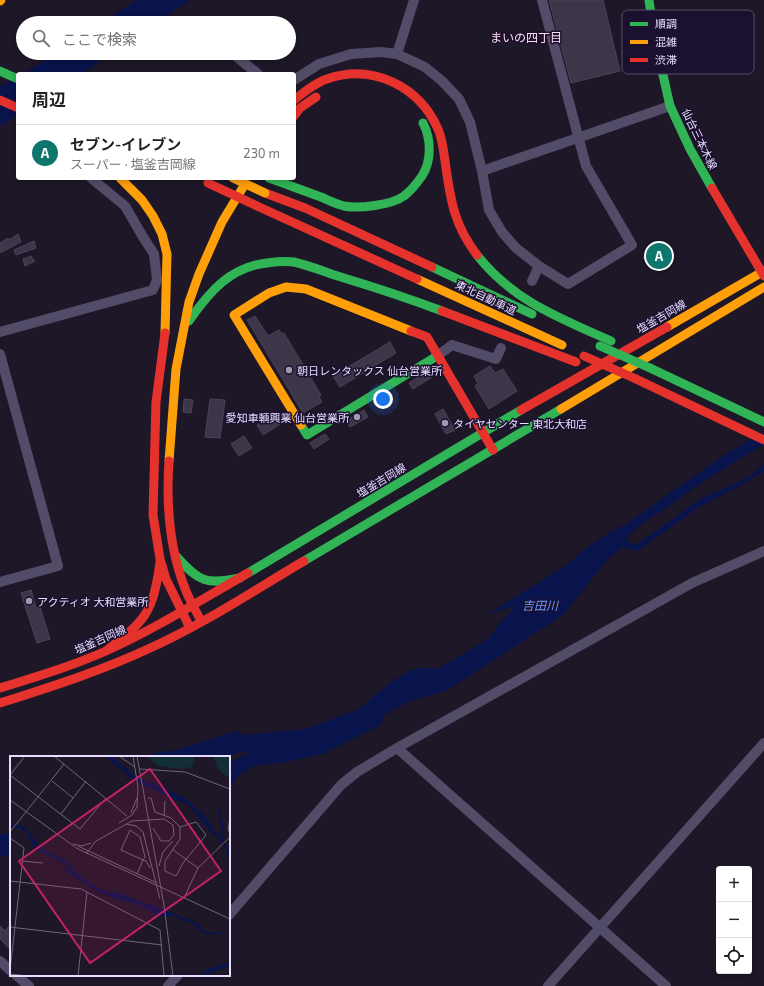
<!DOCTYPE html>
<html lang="ja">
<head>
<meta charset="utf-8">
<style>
	:root { --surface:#fff; --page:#f6f6f6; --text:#202124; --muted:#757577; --line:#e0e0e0; --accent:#0f766e }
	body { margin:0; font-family:"Exo 2","Noto Sans JP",sans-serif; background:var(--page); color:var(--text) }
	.controls { position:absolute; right:12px; bottom:12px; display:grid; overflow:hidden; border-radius:4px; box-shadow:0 2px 6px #0003 }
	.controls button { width:36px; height:36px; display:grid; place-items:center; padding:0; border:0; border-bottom:1px solid var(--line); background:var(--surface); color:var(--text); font:20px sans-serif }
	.you { position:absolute; left:383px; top:399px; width:14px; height:14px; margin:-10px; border:3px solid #fff; border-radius:50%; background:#1a73e8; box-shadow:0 0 0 6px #1a73e833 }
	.badge { display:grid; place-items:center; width:26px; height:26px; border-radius:50%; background:var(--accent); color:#fff; font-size:13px; font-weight:700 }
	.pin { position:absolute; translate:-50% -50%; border:2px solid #fff; box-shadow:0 1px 4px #0006 }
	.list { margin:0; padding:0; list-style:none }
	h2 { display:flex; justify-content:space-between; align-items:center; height:52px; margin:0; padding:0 16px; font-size:17px }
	h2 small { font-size:13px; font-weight:400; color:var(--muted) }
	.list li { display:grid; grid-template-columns:26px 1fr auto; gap:12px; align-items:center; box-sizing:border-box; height:56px; padding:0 16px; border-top:1px solid var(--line) }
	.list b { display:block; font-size:15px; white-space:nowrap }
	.list p { margin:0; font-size:13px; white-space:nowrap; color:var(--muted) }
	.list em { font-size:13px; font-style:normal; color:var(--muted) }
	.icon { flex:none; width:22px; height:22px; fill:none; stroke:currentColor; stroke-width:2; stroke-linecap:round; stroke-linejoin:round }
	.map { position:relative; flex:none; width:764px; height:986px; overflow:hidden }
	.search { position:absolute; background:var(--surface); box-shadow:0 2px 6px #0003; left:16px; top:16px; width:280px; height:44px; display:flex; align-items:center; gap:10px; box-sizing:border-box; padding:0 14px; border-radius:22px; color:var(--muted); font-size:15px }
	.panel { position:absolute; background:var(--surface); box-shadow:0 2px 6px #0003; left:16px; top:72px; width:280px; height:108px; border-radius:4px }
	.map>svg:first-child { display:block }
	.water { fill:#09134c }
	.building { fill:#3d3648; stroke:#4b425a }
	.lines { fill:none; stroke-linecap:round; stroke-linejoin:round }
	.street { stroke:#534c68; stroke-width:10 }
	.fast { stroke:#30b455; stroke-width:9 }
	.slow { stroke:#ff9f0a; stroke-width:9 }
	.jam { stroke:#e5322d; stroke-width:9 }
	.fast-bridge { stroke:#30b455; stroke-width:9 }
	.slow-bridge { stroke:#ff9f0a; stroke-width:9 }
	.jam-bridge { stroke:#e5322d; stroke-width:9 }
	.poi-dot { fill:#a198b3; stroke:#1b102e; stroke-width:1.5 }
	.labels { text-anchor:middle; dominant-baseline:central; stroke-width:3; stroke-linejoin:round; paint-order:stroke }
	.street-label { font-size:11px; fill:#e8ddff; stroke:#1b102e }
	.poi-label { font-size:11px; fill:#e8ddff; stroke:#1b102e; text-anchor:start }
	.neighbourhood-label { font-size:12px; fill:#ffdfed; stroke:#1b102e }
	.water-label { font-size:12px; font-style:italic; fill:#6b9dff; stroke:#1b102e }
	.inset-river { fill:none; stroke:#09134c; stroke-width:2 }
	.inset-road { fill:none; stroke:#6e667d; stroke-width:1 }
	.view { fill:#c42263; fill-opacity:0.15; stroke:#c42263; stroke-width:2 }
	.inset-edge { fill:none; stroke:#e8ddff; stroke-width:2 }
	.key { fill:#1b102e; stroke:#584e6d; stroke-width:1 }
	.key-label { font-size:11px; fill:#e8ddff }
</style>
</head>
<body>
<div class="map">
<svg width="764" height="986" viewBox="0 0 764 986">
	<rect width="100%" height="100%" fill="#1d1727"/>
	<path class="water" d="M 136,0 L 190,0 L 157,23 L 102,23 Z
		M 57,53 L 113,53 L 81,74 L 23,74 Z
		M 18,77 L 18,115 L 0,126 L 0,86 Z
		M 764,432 L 764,445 C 731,463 699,484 669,506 C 654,516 637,526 625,540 L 636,545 L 702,498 L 749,477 L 764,464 L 764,471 L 743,484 L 696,509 L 638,551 L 622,547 L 608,559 L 563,615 L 446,691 L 411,701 L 384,715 L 381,725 L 323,754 L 280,763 L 254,766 L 239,775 L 232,784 L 229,785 L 229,763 L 252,751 L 239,753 L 223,757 L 145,757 L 159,752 L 173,751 L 236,731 L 245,735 L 306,729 L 359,709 L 391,682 L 410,671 L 418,668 L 440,668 L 489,638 L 499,624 L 516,606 L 488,614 L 570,563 C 585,546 606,534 626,524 L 727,453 Z
		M 11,833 L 11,853 L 7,856 L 0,857 L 0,834 Z"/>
	<path class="building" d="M 549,0 L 603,0 L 620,71 L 571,83 Z
		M 18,234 L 21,242 L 0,253 L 0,243 L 8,238 L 9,240 Z
		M 34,241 L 36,248 L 16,255 L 14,250 Z
		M 666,243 L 673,254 L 650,268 L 643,257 Z
		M 31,256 L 35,261 L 25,266 L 23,259 Z
		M 255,316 L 268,336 L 279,330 L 282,334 L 284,333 L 321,395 L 319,397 L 322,402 L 303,413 L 247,320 Z
		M 390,342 L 396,353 L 340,387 L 333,376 Z
		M 490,366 L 495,373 L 503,369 L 517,391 L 489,409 L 475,386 L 478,384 L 474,376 Z
		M 428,371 L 432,377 L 413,389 L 409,383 Z
		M 184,399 L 193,400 L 191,413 L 183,412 Z
		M 210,399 L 225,400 L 220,438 L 205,437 Z
		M 443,409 L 455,430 L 446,434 L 435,414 Z
		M 364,410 L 368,417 L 350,427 L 346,421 Z
		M 275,413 L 282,423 L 263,435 L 257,425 Z
		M 325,434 L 329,439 L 314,449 L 310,443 Z
		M 244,436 L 252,448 L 239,456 L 231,444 Z
		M 31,590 L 36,608 L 40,607 L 50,639 L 37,643 L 21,593 Z
		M 11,924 L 11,950 L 0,939 L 0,926 L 5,931 Z"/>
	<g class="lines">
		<path class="street" d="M 232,53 L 258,74
			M 397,54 L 414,0
			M 294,80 L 319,64 L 351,54 L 381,52 L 397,54 L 425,67 L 442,81 L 459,99 L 470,122 L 482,171 L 489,210 L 502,232 L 516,248 L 539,266 L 568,284 L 632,245 L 586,166 L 542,0
			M 482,171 L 670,106
			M 532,281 L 539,266
			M 0,332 L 153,290 L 157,280 L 154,254 L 143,237 L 125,206 L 91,178
			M 0,354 L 58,566 L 0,582
			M 437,356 L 452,345 L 496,359 L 501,348
			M 397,748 L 666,986
			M 229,915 L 341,785 L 357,772 L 397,748 L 692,583 L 764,551
			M 0,961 L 11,971
			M 16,975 L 29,986
			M 168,986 L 178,975
			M 548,986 L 764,743"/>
		<path class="fast" d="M 649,0 L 654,35 L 670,106 L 690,149 L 712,188
			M 0,71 L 18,79
			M 269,178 C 286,184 304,191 321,197 C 328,200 336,204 344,206 C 358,209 392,205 404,196 C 411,191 417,183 422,176 C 432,161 431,138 423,123
			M 477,255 C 513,301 560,318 611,341
			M 432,267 L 532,314
			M 189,321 C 209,292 230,267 267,263 C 275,262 286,261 294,262 C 311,266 328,273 344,278 C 377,288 410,299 442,311
			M 650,368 L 764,422
			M 301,425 L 307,435 L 437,356
			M 177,557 C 199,582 207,585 240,578
			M 304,561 L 561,409
			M 248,573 L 521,410"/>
		<path class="slow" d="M 0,1 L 1,0
			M 120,178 L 142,200 L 153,216 L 162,234 L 167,254 L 165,333
			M 417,279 L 562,345
			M 667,327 L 764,271
			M 561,409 L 764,287
			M 301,425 L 234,315 L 269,293 L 286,287 L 306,289 L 411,331
			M 169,461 L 176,369 L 189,302 L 199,274 L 222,222 L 245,184"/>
		<path class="jam" d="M 0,100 L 18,108
			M 294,100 C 304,92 315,83 327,79 C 372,63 419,86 438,129 C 443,140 444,155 446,168 C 451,203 455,226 477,255
			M 294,116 L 300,108 L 316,97
			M 712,188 L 764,276
			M 265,193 L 305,208 L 432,267
			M 257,206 L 417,279
			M 442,311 L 576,362
			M 411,331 L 427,337 L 493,450
			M 165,333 L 156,402 L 153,515 L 160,559 L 166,579 L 190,628
			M 636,379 L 764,440
			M 521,410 L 667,327
			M 169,461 C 166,505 169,549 186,591 C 190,601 196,611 201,621
			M 106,651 C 146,620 153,613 160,562
			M 0,688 C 36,677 72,666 106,651 C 155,629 201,600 248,573
			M 0,703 C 50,687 101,671 148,649 C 202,625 253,591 304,561"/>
		<path class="fast-bridge" d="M 600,346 L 650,368"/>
		<path class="slow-bridge" d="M 233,178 L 265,193"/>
		<path class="jam-bridge" d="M 208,183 L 257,206
			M 584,356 L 636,379"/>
	</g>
	<g class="poi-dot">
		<circle cx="289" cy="370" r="4"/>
		<circle cx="357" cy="417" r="4"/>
		<circle cx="445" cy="423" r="4"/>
		<circle cx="29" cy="601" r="4"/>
	</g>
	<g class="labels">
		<g class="street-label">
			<text transform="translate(700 139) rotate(64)">仙台三本木線</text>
			<text transform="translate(486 297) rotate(25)">東北自動車道</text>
			<text transform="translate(661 316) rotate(-30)">塩釜吉岡線</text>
			<text transform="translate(381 480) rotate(-31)">塩釜吉岡線</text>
			<text transform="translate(100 639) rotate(-24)">塩釜吉岡線</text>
		</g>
		<g class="poi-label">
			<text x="297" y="370">朝日レンタックス 仙台営業所</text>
			<text x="349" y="417" text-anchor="end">愛知車輌興業 仙台営業所</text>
			<text x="453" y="423">タイヤセンター 東北大和店</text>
			<text x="37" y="601">アクティオ 大和営業所</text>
		</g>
		<g class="neighbourhood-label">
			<text x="526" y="37">まいの四丁目</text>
		</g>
		<g class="water-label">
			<text x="540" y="605">吉田川</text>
		</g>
	</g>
	<g transform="translate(10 756)">
		<rect width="220" height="220" fill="#1d1727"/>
		<path d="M 135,0 L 185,0 L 182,11 L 171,13 L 148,10 ZM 203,0 L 220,0 L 220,23 L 208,13 Z" fill="#132e37"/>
		<path d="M 95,0 L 102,0 L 123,19 L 175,42 L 196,61 L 206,78 L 203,79 L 180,50 L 124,25 ZM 0,69 L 10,69 L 16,72 L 30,92 L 55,104 L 72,122 L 92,134 L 107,138 L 104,135 L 178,163 L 189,168 L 193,175 L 200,177 L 207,175 L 220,182 L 207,177 L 200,179 L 191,176 L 184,168 L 164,160 L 151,160 L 125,147 L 111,145 L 90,137 L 50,112 L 62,116 L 55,108 L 27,94 L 21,87 L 17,76 L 11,72 L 0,72 ZM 220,206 L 220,210 L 189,220 L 198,213 Z" fill="#09134c"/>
		<path class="inset-river" d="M 208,53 L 213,73 L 211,83M 203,76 L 211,83 L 220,100"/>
		<path class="inset-road" d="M 44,0 L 117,60M 109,0 L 125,11M 127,0 L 154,149 L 163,220M 130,13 L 175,16 L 220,33M 0,19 L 70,73 L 95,43M 0,19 L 15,0M 42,25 L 63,42M 138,42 L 141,42 L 145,56 L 161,62 L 170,71 L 170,83 L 155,105 L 155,115 L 166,120 L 173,107 L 196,79 L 186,66 L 170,71M 0,44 L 68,93 L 220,163M 121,57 L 127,42M 51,58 L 76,25M 154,59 L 155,45M 220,62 L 218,73 L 220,78M 109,67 L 122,59 L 127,51 L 128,31 L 123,0M 116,68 L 126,70 L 133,76 L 150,143M 0,76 L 54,8M 0,82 L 14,92 L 0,214M 63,88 L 72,90 L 81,87M 68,90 L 147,127M 162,93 L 188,112M 76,98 L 86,85 L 122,65 L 154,63 L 163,69 L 164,79 L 159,85 L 151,85 L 143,72M 12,105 L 33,107M 149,110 L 153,96 L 163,85M 127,118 L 133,104 L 135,101 L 130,81 L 120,74 L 111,94 L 133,104 L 136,105 L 140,112M 0,125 L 71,133 L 150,174 L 154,220M 174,142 L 188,112 L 220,81M 0,171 L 152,189M 0,218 L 18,220M 68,220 L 77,136"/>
		<path class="view" d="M 140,13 L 211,115 L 80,207 L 9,105 Z"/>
		<rect width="220" height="220" class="inset-edge"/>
	</g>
	<rect x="622" y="10" width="132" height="64" rx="6" class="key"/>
	<rect x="630" y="22" width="18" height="4" fill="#30b455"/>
	<rect x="630" y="40" width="18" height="4" fill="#ff9f0a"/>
	<rect x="630" y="58" width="18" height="4" fill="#e5322d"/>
	<g class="key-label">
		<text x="655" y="28">順調</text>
		<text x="655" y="46">混雑</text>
		<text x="655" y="64">渋滞</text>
	</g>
</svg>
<div class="controls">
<button>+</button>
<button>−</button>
<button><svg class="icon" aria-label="locate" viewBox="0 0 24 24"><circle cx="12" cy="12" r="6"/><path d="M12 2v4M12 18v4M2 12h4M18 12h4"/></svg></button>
</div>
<div class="you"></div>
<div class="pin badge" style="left:659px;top:256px">A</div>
<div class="search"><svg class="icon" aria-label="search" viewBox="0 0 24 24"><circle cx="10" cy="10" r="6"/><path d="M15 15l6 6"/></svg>ここで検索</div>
<section class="panel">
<h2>周辺<small></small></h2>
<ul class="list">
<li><span class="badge">A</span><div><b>セブン-イレブン</b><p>スーパー · 塩釜吉岡線</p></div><em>230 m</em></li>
</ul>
</section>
</div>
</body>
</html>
